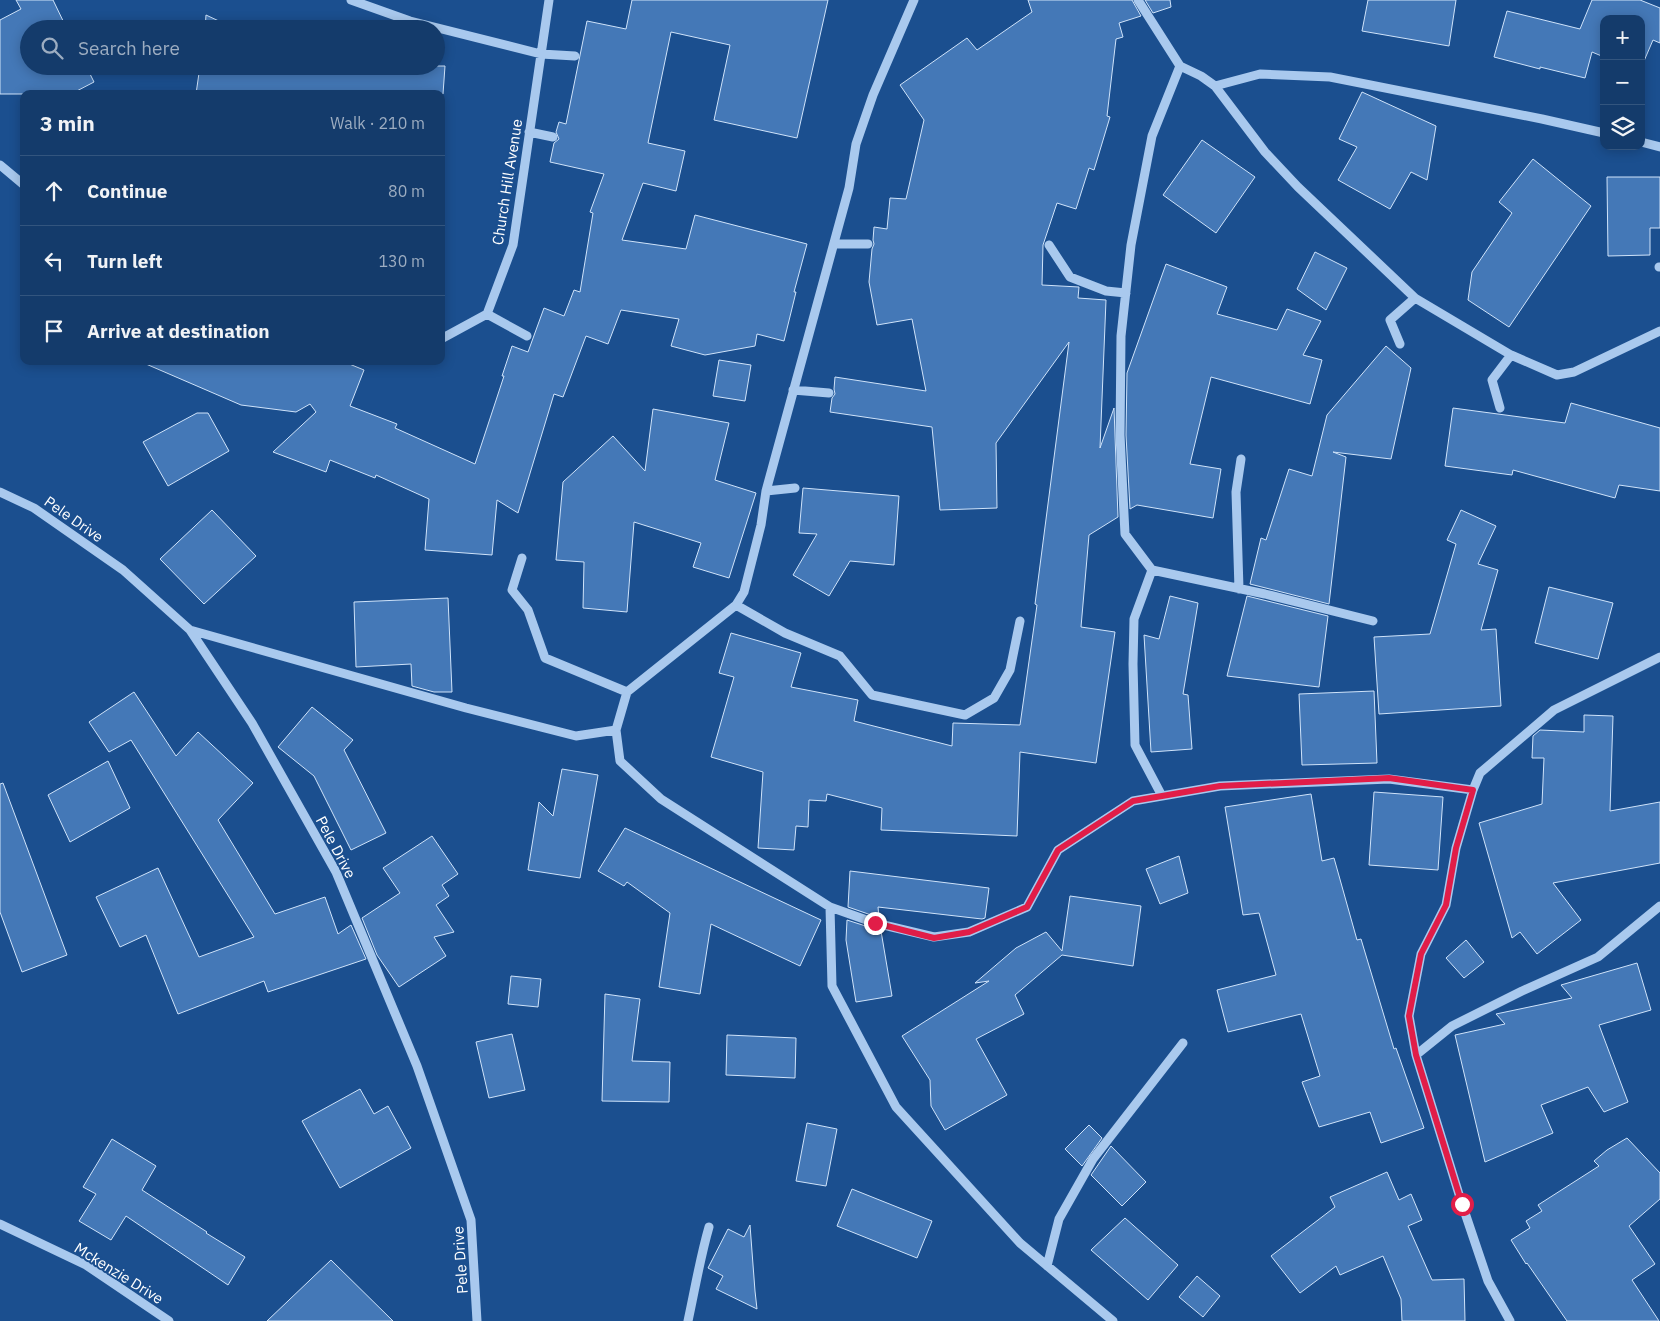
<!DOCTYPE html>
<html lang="en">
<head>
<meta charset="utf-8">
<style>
	:root { --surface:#143b6b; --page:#214673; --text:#f1f3f6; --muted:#9dadc1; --line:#33557e }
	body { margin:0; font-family:"IBM Plex Sans",sans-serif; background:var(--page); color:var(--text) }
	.controls { position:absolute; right:15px; top:15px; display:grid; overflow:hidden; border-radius:10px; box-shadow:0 2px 12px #0003 }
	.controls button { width:45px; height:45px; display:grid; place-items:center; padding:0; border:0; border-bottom:1px solid var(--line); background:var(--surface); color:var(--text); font:25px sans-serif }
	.stop { position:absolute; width:15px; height:15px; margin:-11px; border:4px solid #e11d48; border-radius:50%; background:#fff }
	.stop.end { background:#e11d48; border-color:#fff; box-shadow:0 1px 5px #0008 }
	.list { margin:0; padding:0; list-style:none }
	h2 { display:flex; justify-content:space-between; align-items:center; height:65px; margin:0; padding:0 20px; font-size:21px }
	h2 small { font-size:16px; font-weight:400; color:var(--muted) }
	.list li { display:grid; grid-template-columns:32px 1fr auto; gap:15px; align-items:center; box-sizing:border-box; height:70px; padding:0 20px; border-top:1px solid var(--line) }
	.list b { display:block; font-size:19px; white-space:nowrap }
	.list em { font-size:16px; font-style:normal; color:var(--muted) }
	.icon { flex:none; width:28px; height:28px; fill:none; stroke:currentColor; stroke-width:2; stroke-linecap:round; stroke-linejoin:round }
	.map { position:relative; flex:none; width:1660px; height:1321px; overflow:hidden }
	.search { position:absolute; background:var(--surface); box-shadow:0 2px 12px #0003; left:20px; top:20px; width:425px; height:55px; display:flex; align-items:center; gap:12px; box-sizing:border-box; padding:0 18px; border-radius:28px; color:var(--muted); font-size:19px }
	.panel { position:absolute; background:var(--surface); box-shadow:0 2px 12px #0003; left:20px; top:90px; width:425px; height:275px; border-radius:10px }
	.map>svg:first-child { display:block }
	.building { fill:#4478b7; stroke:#cfe3fa }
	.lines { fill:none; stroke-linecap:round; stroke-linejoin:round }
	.minor { stroke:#a9c9ee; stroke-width:9 }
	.route { stroke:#e11d48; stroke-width:6 }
	.labels { text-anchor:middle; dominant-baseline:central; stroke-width:4; stroke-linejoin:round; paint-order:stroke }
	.street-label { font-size:15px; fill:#fff; stroke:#1b4f8f }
</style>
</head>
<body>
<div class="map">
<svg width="1660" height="1321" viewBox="0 0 1660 1321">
	<rect width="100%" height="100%" fill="#1b4f8f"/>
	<path class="building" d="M 16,0 L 53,0 L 67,29 L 29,29 L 29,66 L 86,66 L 94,82 L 71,94 L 0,94 L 0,20 L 21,9 Z
		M 632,0 L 828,0 L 797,138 L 714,120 L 730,45 L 671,32 L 648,143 L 685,151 L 676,191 L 643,183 L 622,240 L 686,249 L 695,215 L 807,244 L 794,292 L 796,292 L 784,341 L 757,334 L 755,346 L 705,355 L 671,346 L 679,319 L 621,310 L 608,344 L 586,336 L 563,397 L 554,394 L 518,513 L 497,500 L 492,555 L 425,550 L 429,499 L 376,475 L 375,478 L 330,460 L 326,472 L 273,452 L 316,412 L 310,404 L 296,412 L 241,405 L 139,361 L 342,361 L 364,370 L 350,406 L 397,424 L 395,428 L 475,464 L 504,376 L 502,376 L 512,346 L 528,352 L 544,308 L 564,316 L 574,290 L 580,292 L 593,213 L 590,212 L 604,174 L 550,162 L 554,143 L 559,139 L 556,132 L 559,122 L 566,124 L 587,21 L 626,29 Z
		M 1028,0 L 1132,0 L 1141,16 L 1119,23 L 1123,37 L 1116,39 L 1107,116 L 1110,117 L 1094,170 L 1089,168 L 1076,209 L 1057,203 L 1043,245 L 1042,285 L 1079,287 L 1078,298 L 1106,300 L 1100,448 L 1114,408 L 1118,517 L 1089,535 L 1081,627 L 1115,632 L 1096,763 L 1020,752 L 1017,836 L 881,830 L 882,808 L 827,794 L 826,801 L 809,800 L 808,827 L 796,826 L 794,850 L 758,848 L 763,772 L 711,757 L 734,677 L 719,673 L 731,633 L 801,653 L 791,687 L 858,700 L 854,721 L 952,746 L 953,723 L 1020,725 L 1037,605 L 1035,604 L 1069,342 L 996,443 L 997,508 L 940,510 L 932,427 L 830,412 L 832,398 L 835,394 L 834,389 L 835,377 L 926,391 L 912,319 L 877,325 L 869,282 L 872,249 L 874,244 L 873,240 L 874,227 L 887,229 L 890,198 L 906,199 L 924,120 L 900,85 L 967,38 L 977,50 L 1032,12 Z
		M 1145,0 L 1170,0 L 1171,7 L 1153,13 Z
		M 1368,0 L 1456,0 L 1449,46 L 1362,31 Z
		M 1592,0 L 1640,0 L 1660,8 L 1660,43 L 1653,40 L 1641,68 L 1641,19 L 1604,19 L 1604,57 L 1592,52 L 1585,78 L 1540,67 L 1540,69 L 1494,57 L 1507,11 L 1580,29 Z
		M 206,15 L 236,29 L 205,29 Z
		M 200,66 L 445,66 L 443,94 L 196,94 Z
		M 1362,92 L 1436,126 L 1427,180 L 1411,172 L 1390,209 L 1338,180 L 1357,147 L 1339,139 Z
		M 1202,140 L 1255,177 L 1216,233 L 1163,195 Z
		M 1533,159 L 1591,206 L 1509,327 L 1468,300 L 1472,272 L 1512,213 L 1499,202 Z
		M 1607,177 L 1660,177 L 1660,228 L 1650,228 L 1650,255 L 1608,256 Z
		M 1315,252 L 1347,268 L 1326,310 L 1297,289 Z
		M 1166,264 L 1227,287 L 1217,314 L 1277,330 L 1287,309 L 1321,321 L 1303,355 L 1322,360 L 1310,404 L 1211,377 L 1190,464 L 1221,469 L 1213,518 L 1137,505 L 1130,509 L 1126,435 L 1127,373 Z
		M 1386,346 L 1411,368 L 1391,459 L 1333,452 L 1346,457 L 1329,604 L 1250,584 L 1261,538 L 1266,540 L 1289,469 L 1312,476 L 1327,415 Z
		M 719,360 L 751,365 L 745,401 L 713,396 Z
		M 1571,403 L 1660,428 L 1660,491 L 1619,485 L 1615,498 L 1513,470 L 1512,475 L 1445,466 L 1453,408 L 1565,423 Z
		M 653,409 L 729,423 L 715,480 L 756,493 L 729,578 L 693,567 L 701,543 L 634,522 L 627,612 L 583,608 L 584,562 L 556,560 L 563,482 L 613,436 L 645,471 Z
		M 197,413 L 208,413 L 229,451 L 168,486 L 143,442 Z
		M 803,488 L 899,496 L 894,565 L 850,561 L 829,596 L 793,575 L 817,534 L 799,533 Z
		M 212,510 L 256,556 L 204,604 L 160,559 Z
		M 1461,510 L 1496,526 L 1478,564 L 1498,570 L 1481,630 L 1496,629 L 1501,706 L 1379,714 L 1374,637 L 1430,634 L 1456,544 L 1447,540 Z
		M 1549,587 L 1613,603 L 1598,659 L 1535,643 Z
		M 1170,596 L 1198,603 L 1183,694 L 1188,695 L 1192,749 L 1151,752 L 1144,635 L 1159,639 Z
		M 1247,596 L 1328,616 L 1319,687 L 1227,676 Z
		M 448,598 L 452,692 L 434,692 L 412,686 L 411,664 L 356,667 L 354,602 Z
		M 1374,691 L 1377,763 L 1302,765 L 1299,694 Z
		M 134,692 L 176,756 L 198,732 L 253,783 L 218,820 L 275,914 L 325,897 L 338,934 L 351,925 L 366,959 L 268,992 L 264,981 L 178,1014 L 146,935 L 120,947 L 96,897 L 158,868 L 199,957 L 254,937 L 131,740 L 109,752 L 89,722 Z
		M 312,707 L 353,740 L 344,750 L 386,833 L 351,850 L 314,776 L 278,747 Z
		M 1584,715 L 1613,716 L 1610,811 L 1660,802 L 1660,863 L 1553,883 L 1581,920 L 1537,954 L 1520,932 L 1512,938 L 1479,823 L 1542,804 L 1544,758 L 1532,758 L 1533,736 L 1540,730 L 1584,732 Z
		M 108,761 L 130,808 L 70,842 L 48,795 Z
		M 562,769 L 598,775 L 580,878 L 528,870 L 539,802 L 553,816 Z
		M 3,783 L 67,955 L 22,972 L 0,912 L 0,784 Z
		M 1374,792 L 1443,797 L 1438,870 L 1369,865 Z
		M 1311,794 L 1322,861 L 1334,858 L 1357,940 L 1361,939 L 1394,1049 L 1396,1048 L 1424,1128 L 1381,1143 L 1370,1112 L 1319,1127 L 1302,1082 L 1320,1076 L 1301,1014 L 1228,1032 L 1217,990 L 1276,975 L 1259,913 L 1243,915 L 1225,807 Z
		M 625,828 L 821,920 L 800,966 L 711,924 L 700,994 L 659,987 L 670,913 L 627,882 L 624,886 L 598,871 Z
		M 432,836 L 458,874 L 442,885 L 449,896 L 436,905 L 454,932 L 434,937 L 446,956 L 399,987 L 377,955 L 362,918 L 400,893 L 383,868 Z
		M 1179,856 L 1188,893 L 1160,904 L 1146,869 Z
		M 850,871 L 989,888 L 985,918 L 982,919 L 878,907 L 879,918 L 877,917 L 848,907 Z
		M 1070,896 L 1141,906 L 1133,966 L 1062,955 L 1015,995 L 1024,1014 L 976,1039 L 1007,1095 L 945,1130 L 931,1106 L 930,1080 L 902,1036 L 989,981 L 975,983 L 1016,948 L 1046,932 L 1062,951 Z
		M 847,920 L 881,931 L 892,996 L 856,1002 L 846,940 Z
		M 1466,940 L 1484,962 L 1464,978 L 1446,958 Z
		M 1637,963 L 1651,1010 L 1599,1025 L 1628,1102 L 1604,1112 L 1588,1087 L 1541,1105 L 1553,1133 L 1485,1162 L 1455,1035 L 1505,1024 L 1496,1014 L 1572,998 L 1561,985 Z
		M 511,976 L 541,979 L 538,1007 L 508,1004 Z
		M 605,994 L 640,999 L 632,1061 L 670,1062 L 669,1102 L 602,1101 Z
		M 512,1034 L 525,1090 L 489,1098 L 476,1042 Z
		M 727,1035 L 796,1038 L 795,1078 L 726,1075 Z
		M 360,1089 L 374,1114 L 388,1106 L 411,1148 L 340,1188 L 302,1121 Z
		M 807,1123 L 837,1129 L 826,1186 L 796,1181 Z
		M 1089,1125 L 1102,1138 L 1082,1166 L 1065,1149 Z
		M 1627,1138 L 1660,1173 L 1660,1199 L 1629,1226 L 1655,1264 L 1632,1280 L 1659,1321 L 1567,1321 L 1527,1263 L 1526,1264 L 1511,1240 L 1530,1228 L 1526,1221 L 1542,1211 L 1538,1205 L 1599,1166 L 1594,1161 L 1607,1150 Z
		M 112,1139 L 156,1166 L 142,1190 L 207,1232 L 206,1233 L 245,1257 L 228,1285 L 126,1216 L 111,1240 L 79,1221 L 96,1194 L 83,1187 Z
		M 1111,1146 L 1146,1182 L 1122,1206 L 1091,1175 Z
		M 1387,1172 L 1399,1200 L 1411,1194 L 1422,1220 L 1408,1226 L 1432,1280 L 1464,1279 L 1465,1321 L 1402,1321 L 1401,1299 L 1383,1256 L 1340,1275 L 1336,1266 L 1300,1293 L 1271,1256 L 1335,1207 L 1330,1197 Z
		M 852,1189 L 932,1221 L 917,1258 L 837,1226 Z
		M 1125,1218 L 1178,1265 L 1148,1300 L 1091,1250 Z
		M 750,1225 L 755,1291 L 757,1309 L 716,1289 L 723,1276 L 708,1268 L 728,1229 L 744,1237 Z
		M 331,1260 L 393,1321 L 267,1321 Z
		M 1197,1276 L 1220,1296 L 1203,1317 L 1179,1297 Z"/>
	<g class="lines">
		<path class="minor" d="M 351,0 L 410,21 L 541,54 L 575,56
			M 914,0 L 873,95 L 856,144 L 849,188 L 766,491 L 761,525 L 744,592 L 736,605 L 627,692 L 616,730 L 620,761 L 661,799 L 830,907 L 875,923 L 934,937 L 969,932 L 1027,907 L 1058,850 L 1133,801 L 1220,786 L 1389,779 L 1473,790
			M 1138,0 L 1180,66 L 1201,76 L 1215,86 L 1265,152 L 1298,187 L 1415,298 L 1511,355 L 1557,375 L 1574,372 L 1660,331
			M 1180,66 L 1152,136 L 1131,245 L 1121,336 L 1120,435 L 1125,534 L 1152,570 L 1265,594 L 1373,621
			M 1215,86 L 1260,74 L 1330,77 L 1542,119 L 1604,133
			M 529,132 L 553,137
			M 1641,142 L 1660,147
			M 0,165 L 24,185
			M 834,244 L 868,244
			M 1049,245 L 1070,277 L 1106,291 L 1126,293
			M 1659,267 L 1660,267
			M 487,314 L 527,336
			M 441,339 L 487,314 L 513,245 L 549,0
			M 1400,344 L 1390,320 L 1415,298
			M 793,390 L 829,393
			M 1500,408 L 1492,380 L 1511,355
			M 766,491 L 795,488
			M 0,492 L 34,508 L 123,570 L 190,630 L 252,723 L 336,872 L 417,1066 L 471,1220 L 477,1321
			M 522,558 L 512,590 L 528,610 L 545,658 L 627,692
			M 1152,570 L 1134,619 L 1133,664 L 1135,745 L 1162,796
			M 1239,589 L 1236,492 L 1241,459
			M 736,605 L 785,633 L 840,656 L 872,695 L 965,715 L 994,698 L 1010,670 L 1020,621
			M 190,630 L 466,708 L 576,736 L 616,730
			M 830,907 L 832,986 L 896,1107 L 1020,1243 L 1113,1321
			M 1416,1055 L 1452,1026 L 1522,991 L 1598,957 L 1660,906
			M 0,1224 L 86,1265 L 169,1321
			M 1047,1266 L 1059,1219 L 1093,1159 L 1183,1043
			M 688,1321 C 695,1289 700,1258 709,1227
			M 1510,1321 L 1488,1281 L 1462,1204 L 1416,1055 L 1409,1016 L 1421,954 L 1446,905 L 1456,848 L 1473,790 L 1480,773 L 1554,710 L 1660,657"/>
	</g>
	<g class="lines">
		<path class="route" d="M 875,923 L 934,938 L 969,932 L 1027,907 L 1058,850 L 1133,801 L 1220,786 L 1389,778 L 1473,790 L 1456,848 L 1446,905 L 1421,954 L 1409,1016 L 1416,1055 L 1462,1204"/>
	</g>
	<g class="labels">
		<g class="street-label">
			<text transform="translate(507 182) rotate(-81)">Church Hill Avenue</text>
			<text transform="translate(74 519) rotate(35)">Pele Drive</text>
			<text transform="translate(336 847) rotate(62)">Pele Drive</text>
			<text transform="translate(460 1260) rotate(-94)">Pele Drive</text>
			<text transform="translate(119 1273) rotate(32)">Mckenzie Drive</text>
		</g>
	</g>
</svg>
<div class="controls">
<button>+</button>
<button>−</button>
<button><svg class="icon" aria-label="layers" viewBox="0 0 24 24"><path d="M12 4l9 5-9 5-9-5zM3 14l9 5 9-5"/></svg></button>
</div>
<div class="stop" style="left:1462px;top:1204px"></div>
<div class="stop end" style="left:875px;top:923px"></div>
<div class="search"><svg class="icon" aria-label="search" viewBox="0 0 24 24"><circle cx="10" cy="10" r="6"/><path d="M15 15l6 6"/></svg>Search here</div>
<section class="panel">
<h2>3 min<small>Walk · 210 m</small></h2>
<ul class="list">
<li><svg class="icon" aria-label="ahead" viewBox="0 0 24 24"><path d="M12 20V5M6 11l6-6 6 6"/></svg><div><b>Continue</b></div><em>80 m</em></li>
<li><svg class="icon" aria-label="left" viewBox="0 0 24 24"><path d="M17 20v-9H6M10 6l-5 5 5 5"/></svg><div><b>Turn left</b></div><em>130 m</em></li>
<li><svg class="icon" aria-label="arrive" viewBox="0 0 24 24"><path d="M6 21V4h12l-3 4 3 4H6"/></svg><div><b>Arrive at destination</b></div></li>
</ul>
</section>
</div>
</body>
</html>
